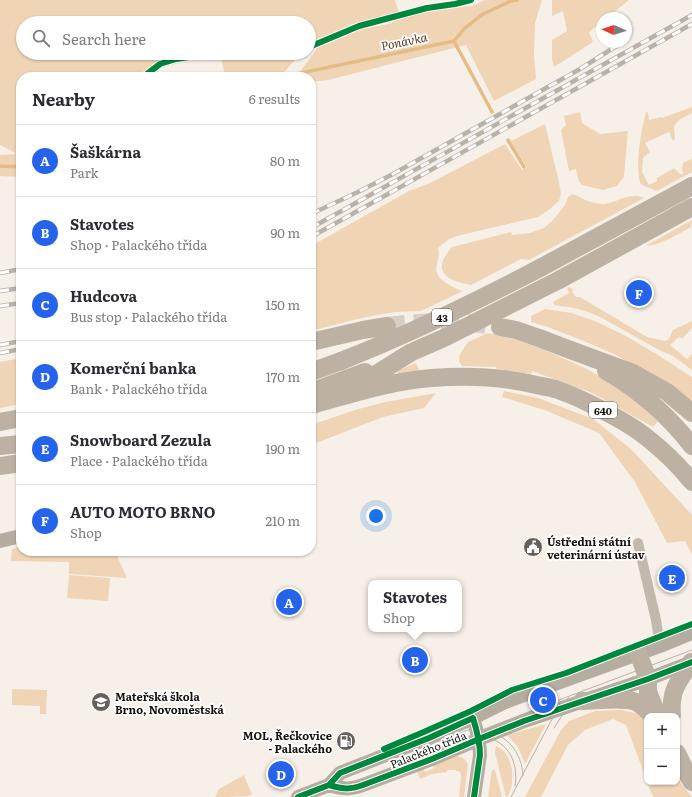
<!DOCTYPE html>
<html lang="en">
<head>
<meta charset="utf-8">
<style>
	:root { --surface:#fff; --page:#f2f2f3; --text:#2b2b33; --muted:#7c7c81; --line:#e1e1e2; --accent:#2563eb }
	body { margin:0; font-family:Literata,serif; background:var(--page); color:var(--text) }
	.controls { position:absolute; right:12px; bottom:12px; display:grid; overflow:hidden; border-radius:8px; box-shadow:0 1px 3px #0004 }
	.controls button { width:36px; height:36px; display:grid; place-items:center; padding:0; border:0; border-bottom:1px solid var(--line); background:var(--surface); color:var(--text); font:20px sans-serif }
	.compass { position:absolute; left:596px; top:12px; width:36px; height:36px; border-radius:50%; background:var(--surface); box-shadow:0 1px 3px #0004; rotate:273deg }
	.you { position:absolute; left:376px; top:516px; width:14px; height:14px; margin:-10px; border:3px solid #fff; border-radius:50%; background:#1a73e8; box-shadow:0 0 0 6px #1a73e833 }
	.badge { display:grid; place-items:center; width:26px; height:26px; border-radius:50%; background:var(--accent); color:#fff; font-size:13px; font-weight:700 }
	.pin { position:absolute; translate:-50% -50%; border:2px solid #fff; box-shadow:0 1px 4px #0006 }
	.popup { position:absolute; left:368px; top:580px; width:94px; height:52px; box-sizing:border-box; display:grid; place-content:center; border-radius:8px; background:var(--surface); filter:drop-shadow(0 1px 3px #0005); font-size:13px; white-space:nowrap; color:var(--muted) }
	.popup b { font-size:15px; color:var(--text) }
	.popup::after { content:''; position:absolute; left:50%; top:100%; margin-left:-8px; border:8px solid transparent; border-top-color:var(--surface) }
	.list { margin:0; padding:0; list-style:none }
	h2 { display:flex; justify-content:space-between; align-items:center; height:52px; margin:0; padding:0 16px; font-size:17px }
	h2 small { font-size:13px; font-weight:400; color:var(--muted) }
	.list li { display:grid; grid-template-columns:26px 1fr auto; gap:12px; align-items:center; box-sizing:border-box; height:72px; padding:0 16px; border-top:1px solid var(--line) }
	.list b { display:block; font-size:15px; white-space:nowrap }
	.list p { margin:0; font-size:13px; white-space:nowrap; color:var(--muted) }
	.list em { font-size:13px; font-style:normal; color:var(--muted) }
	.icon { flex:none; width:22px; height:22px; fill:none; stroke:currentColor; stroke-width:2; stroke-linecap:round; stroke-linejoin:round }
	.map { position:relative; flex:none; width:692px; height:797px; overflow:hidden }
	.search { position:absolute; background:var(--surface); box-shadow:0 1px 3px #0004; left:16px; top:16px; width:300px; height:44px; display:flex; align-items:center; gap:10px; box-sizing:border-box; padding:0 14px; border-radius:22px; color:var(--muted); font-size:15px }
	.panel { position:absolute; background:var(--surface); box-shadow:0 1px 3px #0004; left:16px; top:72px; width:300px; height:484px; border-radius:16px }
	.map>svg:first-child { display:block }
	.green { fill:#efd5b6 }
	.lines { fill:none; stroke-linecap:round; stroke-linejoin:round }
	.stream { stroke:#e6bc86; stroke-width:3.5 }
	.highway-tunnel { stroke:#d5cfc7; stroke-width:18; stroke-dasharray:18 9; stroke-linecap:butt }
	.street { stroke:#c1b8ae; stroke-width:10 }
	.secondary { stroke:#b6ada1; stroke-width:14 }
	.highway { stroke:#bcb1a2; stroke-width:18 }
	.tram { stroke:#b9b2aa; stroke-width:1 }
	.rail-casing { stroke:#b9b2aa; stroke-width:4.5 }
	.rail { stroke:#fff; stroke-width:3; stroke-dasharray:9; stroke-linecap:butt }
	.highway-bridge { stroke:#bcb1a2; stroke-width:18 }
	.cycleway-casing { stroke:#fff; stroke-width:8 }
	.cycleway { stroke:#00873e; stroke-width:6 }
	.labels { text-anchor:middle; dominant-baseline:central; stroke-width:3.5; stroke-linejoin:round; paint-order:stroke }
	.shield { fill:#fff; stroke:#5d5955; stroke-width:1 }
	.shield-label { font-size:10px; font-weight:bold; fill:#17120c }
	.poi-label { font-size:11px; font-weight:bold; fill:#17120c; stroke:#fff; text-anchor:start }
	.street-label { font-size:11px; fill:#17120c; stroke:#fff }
	.water-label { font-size:12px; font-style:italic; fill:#543c1c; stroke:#fff }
</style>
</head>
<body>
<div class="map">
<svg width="692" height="797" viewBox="0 0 692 797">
	<rect width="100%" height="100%" fill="#f7f0e8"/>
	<path class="green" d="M 0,0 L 395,0 L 399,13 L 356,25 L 310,42 L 309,44 L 309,23 L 23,23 L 23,53 L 301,53 L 280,77 L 225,77 L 221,57 L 193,60 L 163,67 L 154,72 L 150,77 L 21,77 L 21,177 L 0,176 L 0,155 L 17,154 L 0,145 Z
		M 485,0 L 542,0 L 535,23 L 534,56 L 536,79 L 494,101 L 466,45 L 328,80 L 311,82 L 311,77 L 296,77 L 314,53 L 318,46 L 359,30 L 388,24 L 414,14 L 436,10 L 472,6 Z
		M 552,0 L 629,0 L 607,18 L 602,18 L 602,22 L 589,32 L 593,42 L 554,67 L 552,59 L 552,40 L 567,31 L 563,11 L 552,16 Z
		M 692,107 L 692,113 L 679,120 L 674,126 L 675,139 L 673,141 L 669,132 L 645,143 L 650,152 L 643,158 L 642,172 L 649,185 L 657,181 L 657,178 L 674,168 L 680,174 L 683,174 L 682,169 L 683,163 L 692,159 L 692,172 L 657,191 L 644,186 L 640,183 C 635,160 641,134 646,111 L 648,113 L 649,120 L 661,117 L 662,118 Z
		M 580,112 L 582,123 L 600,134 L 628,131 L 624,177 L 617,186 L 603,190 L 582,185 L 579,181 L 576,169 L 569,171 L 561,130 L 566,125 L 564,116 Z
		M 545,124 L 559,182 L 561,194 L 559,201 L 550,209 L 538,217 L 457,236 L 449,239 L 438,248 C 440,254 438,258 437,264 C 436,267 436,271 437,273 C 439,281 456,289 463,291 L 421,311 L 396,312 L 377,315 L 353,320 L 311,331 L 311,246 L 409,191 L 430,183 L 505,144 L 522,170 L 527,168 L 511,141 Z
		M 572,194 C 577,195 579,197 583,199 C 589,202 598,204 605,204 C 618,202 630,192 644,198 L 529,260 L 521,259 L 471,285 C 445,281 431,270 452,247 L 511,232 L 512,235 L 530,233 L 544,228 L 553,220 L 565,205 L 568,197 Z
		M 692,220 L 691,227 C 677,235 664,243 647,246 L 647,245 Z
		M 569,287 L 574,290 L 572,291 L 576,297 L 580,297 L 647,337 L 665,341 L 669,339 L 673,330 L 692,321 L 692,328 L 682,339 L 679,337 L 670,345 L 687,359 L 692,354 L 692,370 L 673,356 L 661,351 L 600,317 L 588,312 L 574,308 L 554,305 L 553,302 L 569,293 L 567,288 Z
		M 545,309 L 572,313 L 597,322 L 626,336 L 658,355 L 692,377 L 692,405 L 672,389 L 616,355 L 586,342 L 548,327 L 531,322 L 531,316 Z
		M 488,333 L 517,340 L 540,348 L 587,369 L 628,393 L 658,421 L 653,427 L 590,392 L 532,371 L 531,374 L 497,369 L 496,367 L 462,366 L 459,361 L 460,354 L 468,342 Z
		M 21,358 L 21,404 L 0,408 L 0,362 Z
		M 416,363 L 420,372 L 398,374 L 397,371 Z
		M 504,391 L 538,398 L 593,419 L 631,449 L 692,515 L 692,554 L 685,541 L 667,543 L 635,482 L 599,433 L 547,411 L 502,397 Z
		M 436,393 L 424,408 L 383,417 L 311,445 L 311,425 L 355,410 L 385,402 Z
		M 21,546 L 21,551 L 115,551 L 127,578 L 69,574 L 69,562 L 11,561 L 12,549 Z
		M 69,575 L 110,578 L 108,601 L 67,598 Z
		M 12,689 L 47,690 L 46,714 L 40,714 L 40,706 L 12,705 Z
		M 638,709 L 647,717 L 647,781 L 626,725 L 613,719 L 585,730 L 568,745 L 541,797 L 525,797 L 561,730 L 569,721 L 595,711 L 621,710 L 635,713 Z
		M 546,724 L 525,764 L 518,747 L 507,735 Z
		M 496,746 C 509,751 514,769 512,782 C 512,787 510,792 507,797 L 506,797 L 495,753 Z
		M 457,756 C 463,757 466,759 468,765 L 464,797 L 459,797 L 461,776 L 460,772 L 454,770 L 447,770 L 447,772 L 432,774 L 420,779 L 417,771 L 423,769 L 425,772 L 434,768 L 433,765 Z
		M 492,770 L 495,770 L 502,797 L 488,797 Z
		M 244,775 L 252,795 C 246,797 224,797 215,797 L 219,789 Z
		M 677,775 L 681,783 L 692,797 L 653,797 L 647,782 L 677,782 Z"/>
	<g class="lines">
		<path class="stream" d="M 454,41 L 492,112
			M 282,77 L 454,41 L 465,28 L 483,14 L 511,1 L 517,0
			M 508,140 L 524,167
			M 0,166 L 21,167"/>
		<path class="highway-tunnel" d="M 387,326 C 425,321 462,320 500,327"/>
		<path class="street" d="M 638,543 L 656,620 L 660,646"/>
		<path class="secondary" d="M 0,541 L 21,536
			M 473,718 C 477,731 480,742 480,755 L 474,797
			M 329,785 C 343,789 349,790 363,785 L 432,759 L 479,739 L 524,721 L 648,679 L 692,662
			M 298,797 L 329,785 L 340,773 L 429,738 L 473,718 L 503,703 L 516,698 L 660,646 L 692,633"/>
		<path class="highway" d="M 540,268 L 692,186
			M 559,280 L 692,207
			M 500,327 L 516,330 L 539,338 L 565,348 L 633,373 L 667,392 L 692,413
			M 311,342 L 363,330 L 387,326
			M 606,371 C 639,390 668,415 692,446
			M 311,372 L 341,361
			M 353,387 L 362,383 L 410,353
			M 311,392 L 365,372
			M 311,405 C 351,394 391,381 432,378 C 469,375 505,377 541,386 C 547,387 553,388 558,390 C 573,395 587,402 600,409 C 618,418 636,428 651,441 C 666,453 680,467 692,482
			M 0,422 L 21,418
			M 0,446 L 21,444
			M 0,466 L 21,463
			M 638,653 L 648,679 L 648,692 L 658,716
			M 582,701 C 595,701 624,697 636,702 C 642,705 648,711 652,716
			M 672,716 C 670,689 678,683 691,662
			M 677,753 L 687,774 L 692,782"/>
		<path class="tram" d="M 554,728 L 565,711 L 584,693
			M 482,730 C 506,733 522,752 523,776
			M 477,732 L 572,695 L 692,650
			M 456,739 C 491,728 521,747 515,786
			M 291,797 L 476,727
			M 511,797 L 551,721 L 558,710 L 569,697"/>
		<defs>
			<path id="rail" d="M 311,214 L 358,192 L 393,174 L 580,69 L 618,45
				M 311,228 L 692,15
				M 311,237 L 692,24
				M 0,273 L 21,269
				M 0,291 L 21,288
				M 0,306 L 21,303
				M 0,345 L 21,341
				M 0,353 L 21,349"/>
		</defs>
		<use href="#rail" class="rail-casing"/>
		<use href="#rail" class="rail"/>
		<path class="highway-bridge" d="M 414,351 L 444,338 L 559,280
			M 341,361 C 410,334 475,302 540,268"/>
		<defs>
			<path id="cycleway" d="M 309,47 L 359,26 L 427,8 L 455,4 L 471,0
				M 143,77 L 160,64 L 176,59 L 214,53
				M 384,749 L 426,731 L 471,711 L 512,690 L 566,673 L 692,624
				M 329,785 C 343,789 349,790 363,785 L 432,759 L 479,739 L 524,721 L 648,679 L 692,662
				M 298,797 L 329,785 L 340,773 L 429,738 L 473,718 C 477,731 480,742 480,755 L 474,797"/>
		</defs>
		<use href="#cycleway" class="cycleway-casing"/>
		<use href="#cycleway" class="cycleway"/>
	</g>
	<defs>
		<symbol id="civic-disc" viewBox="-11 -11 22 22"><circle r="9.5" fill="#656059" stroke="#fff"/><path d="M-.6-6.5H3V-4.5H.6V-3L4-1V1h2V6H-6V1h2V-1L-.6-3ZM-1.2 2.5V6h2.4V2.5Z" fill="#fff"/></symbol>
		<symbol id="school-disc" viewBox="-11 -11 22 22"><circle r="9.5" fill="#656059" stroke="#fff"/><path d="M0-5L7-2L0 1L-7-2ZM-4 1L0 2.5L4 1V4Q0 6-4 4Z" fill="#fff"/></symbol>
		<symbol id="fuel-disc" viewBox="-11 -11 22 22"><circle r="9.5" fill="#656059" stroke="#fff"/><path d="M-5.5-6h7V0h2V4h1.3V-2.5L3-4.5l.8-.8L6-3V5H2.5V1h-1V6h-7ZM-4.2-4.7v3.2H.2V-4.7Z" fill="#fff"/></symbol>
	</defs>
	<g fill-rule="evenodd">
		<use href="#civic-disc" x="522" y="536" width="22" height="22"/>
		<use href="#school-disc" x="90" y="691" width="22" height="22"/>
		<use href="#fuel-disc" x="335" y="730" width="22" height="22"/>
	</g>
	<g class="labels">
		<g class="shield">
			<rect x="432" y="309" width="20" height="16" rx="3"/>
			<rect x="589" y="402" width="28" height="16" rx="3"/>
		</g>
		<g class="shield-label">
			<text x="442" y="317">43</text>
			<text x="603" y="410">640</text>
		</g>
		<g class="poi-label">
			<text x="547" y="541">Ústřední státní<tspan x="547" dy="13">veterinární ústav</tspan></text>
			<text x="115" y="696">Mateřská škola<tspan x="115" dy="13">Brno, Novoměstská</tspan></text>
			<text x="332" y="735" text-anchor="end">MOL, Řečkovice<tspan x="332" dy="13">- Palackého</tspan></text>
		</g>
		<g class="street-label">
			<text transform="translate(428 749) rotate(-22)">Palackého třída</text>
		</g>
		<g class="water-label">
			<text transform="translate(404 41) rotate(-12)">Ponávka</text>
		</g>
	</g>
</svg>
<div class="controls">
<button>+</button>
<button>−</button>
</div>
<svg class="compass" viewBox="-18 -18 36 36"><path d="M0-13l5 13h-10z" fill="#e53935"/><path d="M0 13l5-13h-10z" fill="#7c7c81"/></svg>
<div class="you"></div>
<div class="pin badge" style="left:289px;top:602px">A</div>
<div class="pin badge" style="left:415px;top:660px">B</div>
<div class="popup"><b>Stavotes</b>Shop</div>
<div class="pin badge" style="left:543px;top:700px">C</div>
<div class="pin badge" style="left:281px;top:774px">D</div>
<div class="pin badge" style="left:672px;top:578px">E</div>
<div class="pin badge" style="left:639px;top:293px">F</div>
<div class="search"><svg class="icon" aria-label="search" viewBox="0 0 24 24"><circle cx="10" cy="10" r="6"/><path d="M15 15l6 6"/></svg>Search here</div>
<section class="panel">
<h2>Nearby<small>6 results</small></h2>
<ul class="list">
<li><span class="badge">A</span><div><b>Šaškárna</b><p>Park</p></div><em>80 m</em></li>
<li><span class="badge">B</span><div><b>Stavotes</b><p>Shop · Palackého třída</p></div><em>90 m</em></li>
<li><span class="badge">C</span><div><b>Hudcova</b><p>Bus stop · Palackého třída</p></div><em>150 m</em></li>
<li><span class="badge">D</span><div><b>Komerční banka</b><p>Bank · Palackého třída</p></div><em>170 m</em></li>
<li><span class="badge">E</span><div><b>Snowboard Zezula</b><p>Place · Palackého třída</p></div><em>190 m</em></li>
<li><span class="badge">F</span><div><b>AUTO MOTO BRNO</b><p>Shop</p></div><em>210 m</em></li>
</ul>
</section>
</div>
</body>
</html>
